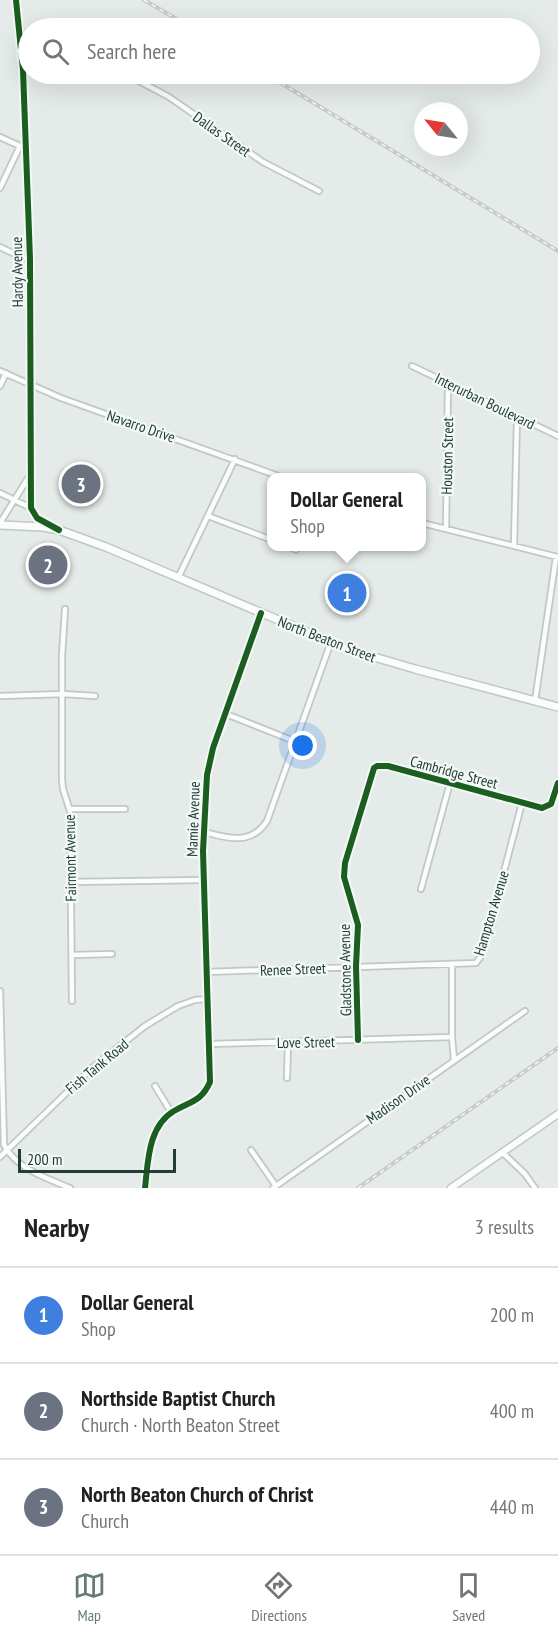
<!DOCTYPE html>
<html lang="en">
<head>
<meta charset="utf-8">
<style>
	:root { --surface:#fff; --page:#f2f2f2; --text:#202124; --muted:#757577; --line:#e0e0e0; --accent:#677b74 }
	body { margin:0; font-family:"PT Sans Narrow",sans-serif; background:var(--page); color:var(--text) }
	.compass { position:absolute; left:414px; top:102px; width:54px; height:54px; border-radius:50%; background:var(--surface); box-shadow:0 6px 24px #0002; rotate:300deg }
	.scale { position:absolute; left:18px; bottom:15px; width:158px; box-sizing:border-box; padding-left:6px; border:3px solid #233e36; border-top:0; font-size:16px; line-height:21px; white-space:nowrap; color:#233e36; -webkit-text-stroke:4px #f3f9f6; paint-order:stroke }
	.you { position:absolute; left:303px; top:746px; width:21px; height:21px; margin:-15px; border:4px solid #fff; border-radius:50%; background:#1a73e8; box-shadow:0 0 0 9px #1a73e833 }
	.badge { display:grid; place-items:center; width:39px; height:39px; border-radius:50%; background:var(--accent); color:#fff; font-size:20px; font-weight:700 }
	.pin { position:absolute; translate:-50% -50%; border:3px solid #fff; box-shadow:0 2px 6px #0006 }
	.popup { position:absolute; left:267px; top:473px; width:159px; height:78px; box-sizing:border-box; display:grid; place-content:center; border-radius:12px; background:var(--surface); filter:drop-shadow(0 2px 4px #0005); font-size:20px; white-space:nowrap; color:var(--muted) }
	.popup b { font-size:22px; color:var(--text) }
	.popup::after { content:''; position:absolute; left:50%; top:100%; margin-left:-12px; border:12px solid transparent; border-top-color:var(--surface) }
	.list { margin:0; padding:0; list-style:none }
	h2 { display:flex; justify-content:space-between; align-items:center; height:78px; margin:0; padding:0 24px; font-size:26px }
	h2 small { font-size:20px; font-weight:400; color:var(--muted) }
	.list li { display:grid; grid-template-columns:39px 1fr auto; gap:18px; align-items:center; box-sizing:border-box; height:96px; padding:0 24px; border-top:2px solid var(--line) }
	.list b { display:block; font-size:22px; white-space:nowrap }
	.list p { margin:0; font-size:20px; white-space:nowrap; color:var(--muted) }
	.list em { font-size:20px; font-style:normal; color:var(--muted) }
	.icon { flex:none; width:33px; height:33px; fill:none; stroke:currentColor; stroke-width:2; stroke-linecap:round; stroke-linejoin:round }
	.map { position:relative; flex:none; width:558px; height:1188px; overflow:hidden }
	.search { position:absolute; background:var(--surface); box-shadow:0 6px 24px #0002; left:18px; right:18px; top:18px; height:66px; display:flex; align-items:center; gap:15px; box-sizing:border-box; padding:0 21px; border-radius:33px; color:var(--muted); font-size:22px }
	.sheet { height:366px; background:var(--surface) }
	nav { display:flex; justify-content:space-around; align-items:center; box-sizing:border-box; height:84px; border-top:2px solid var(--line); background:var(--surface); font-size:16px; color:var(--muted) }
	nav a { display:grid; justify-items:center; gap:3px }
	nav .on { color:var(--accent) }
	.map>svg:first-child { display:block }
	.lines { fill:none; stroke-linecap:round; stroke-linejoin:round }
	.minor-casing { stroke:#c2c8c5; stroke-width:8 }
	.tertiary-casing { stroke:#c2c8c5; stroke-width:9 }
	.secondary-casing { stroke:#c0c8c5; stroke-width:10 }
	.minor { stroke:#fbfcfc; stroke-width:4.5 }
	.tertiary { stroke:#fbfcfc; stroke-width:6 }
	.secondary { stroke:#fbfcfc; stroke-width:7 }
	.rail-casing { stroke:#c7cbca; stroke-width:4 }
	.rail { stroke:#f3f9f6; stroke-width:1.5; stroke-dasharray:4.5; stroke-linecap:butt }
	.cycleway-casing { stroke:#f3f9f6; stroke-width:10 }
	.cycleway { stroke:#1b5e20; stroke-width:6 }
	.labels { text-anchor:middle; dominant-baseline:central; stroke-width:4.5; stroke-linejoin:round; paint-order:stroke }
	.street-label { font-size:15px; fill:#233e36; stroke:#f3f9f6 }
</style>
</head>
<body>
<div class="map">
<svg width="558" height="1188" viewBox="0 0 558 1188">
	<rect width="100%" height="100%" fill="#e5ebe8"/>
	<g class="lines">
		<defs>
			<path id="minor" d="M 126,74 L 169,97 L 263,162 L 319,191
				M 0,137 L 20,146
				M 0,188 L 20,146
				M 0,247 L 23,258 L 30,259
				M 412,366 L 558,436
				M 0,371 L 61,398 L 284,478
				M 0,386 L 6,373
				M 0,493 L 31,508
				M 208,516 L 272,540
				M 0,523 L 30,475
				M 422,523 L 558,557
				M 446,529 L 448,384
				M 288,546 L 296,550 L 298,546
				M 514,546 L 517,418
				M 178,578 L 235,459
				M 65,609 L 62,656 L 62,780 L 63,789 L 70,811 L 72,1001
				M 0,696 L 63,694 L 95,696
				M 535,701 L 556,557
				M 226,714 L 294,741
				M 70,809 L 125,809
				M 204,832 C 227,838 251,846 267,821 L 331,642
				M 71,882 L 204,880
				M 421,889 L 450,783
				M 72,955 L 112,954
				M 452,964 L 452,1037 L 454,1060
				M 207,972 L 476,963 L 482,955 L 522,803
				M 0,991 L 4,1145 C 18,1170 45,1177 70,1188
				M 358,1040 L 356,966 L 358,925 L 344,877 L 345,863 L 374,768 L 377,766 L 388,766 L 542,808 L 551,804 L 558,783
				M 209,1044 L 452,1037
				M 287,1078 L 288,1042
				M 155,1086 L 171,1112
				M 251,1150 L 276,1186
				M 502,1152 L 525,1174 L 535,1188
				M 0,1157 L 92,1068 L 145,1026 L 178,1006 L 195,1000 L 208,999
				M 273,1188 L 525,1011"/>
			<path id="tertiary" d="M 16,0 L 23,70 L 30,259 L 31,508 L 37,518 L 56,528
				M 145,1188 C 148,1162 148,1126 174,1111 C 191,1101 201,1102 210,1082 L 203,851 L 207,775 L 213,748 L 261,613
				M 451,1188 L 558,1114"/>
			<path id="secondary" d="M 0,525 L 43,527 L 59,530 L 106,547 L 347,649 L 415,669 L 558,707"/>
		</defs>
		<use href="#minor" class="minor-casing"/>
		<use href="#tertiary" class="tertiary-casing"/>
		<use href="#secondary" class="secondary-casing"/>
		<use href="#minor" class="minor"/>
		<use href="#tertiary" class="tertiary"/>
		<use href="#secondary" class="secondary"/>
		<defs>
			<path id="rail" d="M 144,0 L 192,28
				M 266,74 L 558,251
				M 358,1188 L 558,1048"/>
		</defs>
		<use href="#rail" class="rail-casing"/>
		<use href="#rail" class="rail"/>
		<defs>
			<path id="cycleway" d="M 16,0 L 23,70 L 30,259 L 31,508 L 37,518 L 59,530
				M 358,1040 L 356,966 L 358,925 L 344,877 L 345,863 L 374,768 L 377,766 L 388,766 L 542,808 L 551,804 L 558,783
				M 145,1188 C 148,1162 148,1126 174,1111 C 191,1101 201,1102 210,1082 L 203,851 L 207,775 L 213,748 L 261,613"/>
		</defs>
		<use href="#cycleway" class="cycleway-casing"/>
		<use href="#cycleway" class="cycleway"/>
	</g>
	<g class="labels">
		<g class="street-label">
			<text transform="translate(222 134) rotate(35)">Dallas Street</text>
			<text transform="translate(17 272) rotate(-91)">Hardy Avenue</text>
			<text transform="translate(485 401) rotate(26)">Interurban Boulevard</text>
			<text transform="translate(141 426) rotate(19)">Navarro Drive</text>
			<text transform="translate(447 456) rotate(-89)">Houston Street</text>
			<text transform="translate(327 639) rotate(21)">North Beaton Street</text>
			<text transform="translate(454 772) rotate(15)">Cambridge Street</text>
			<text transform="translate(193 819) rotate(-88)">Mamie Avenue</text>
			<text transform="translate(70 858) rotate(-91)">Fairmont Avenue</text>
			<text transform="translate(491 913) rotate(-73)">Hampton Avenue</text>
			<text transform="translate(293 969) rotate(-2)">Renee Street</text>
			<text transform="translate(345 970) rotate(-91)">Gladstone Avenue</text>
			<text transform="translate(306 1042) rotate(-1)">Love Street</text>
			<text transform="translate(97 1066) rotate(-40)">Fish Tank Road</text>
			<text transform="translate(398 1099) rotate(-35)">Madison Drive</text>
		</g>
	</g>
</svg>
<svg class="compass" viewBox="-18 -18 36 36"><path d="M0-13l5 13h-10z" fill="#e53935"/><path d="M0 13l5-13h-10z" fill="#757577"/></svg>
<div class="scale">200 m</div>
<div class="you"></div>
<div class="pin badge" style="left:347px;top:593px;background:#3f7fe0">1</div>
<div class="popup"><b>Dollar General</b>Shop</div>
<div class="pin badge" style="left:48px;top:565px;background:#6b7280">2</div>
<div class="pin badge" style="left:81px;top:484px;background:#6b7280">3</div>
<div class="search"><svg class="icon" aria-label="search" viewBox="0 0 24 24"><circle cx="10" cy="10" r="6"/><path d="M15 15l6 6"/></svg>Search here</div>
</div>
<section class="sheet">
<h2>Nearby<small>3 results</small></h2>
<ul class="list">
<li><span class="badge" style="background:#3f7fe0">1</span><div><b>Dollar General</b><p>Shop</p></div><em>200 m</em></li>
<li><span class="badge" style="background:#6b7280">2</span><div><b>Northside Baptist Church</b><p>Church · North Beaton Street</p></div><em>400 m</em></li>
<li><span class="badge" style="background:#6b7280">3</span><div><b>North Beaton Church of Christ</b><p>Church</p></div><em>440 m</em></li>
</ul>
</section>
<nav>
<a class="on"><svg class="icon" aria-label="map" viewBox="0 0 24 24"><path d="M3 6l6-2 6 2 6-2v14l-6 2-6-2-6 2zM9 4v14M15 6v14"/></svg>Map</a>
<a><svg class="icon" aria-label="directions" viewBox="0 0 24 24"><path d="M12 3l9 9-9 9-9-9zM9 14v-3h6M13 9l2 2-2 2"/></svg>Directions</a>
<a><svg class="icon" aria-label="saved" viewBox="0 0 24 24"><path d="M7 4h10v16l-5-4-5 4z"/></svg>Saved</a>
</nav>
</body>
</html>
